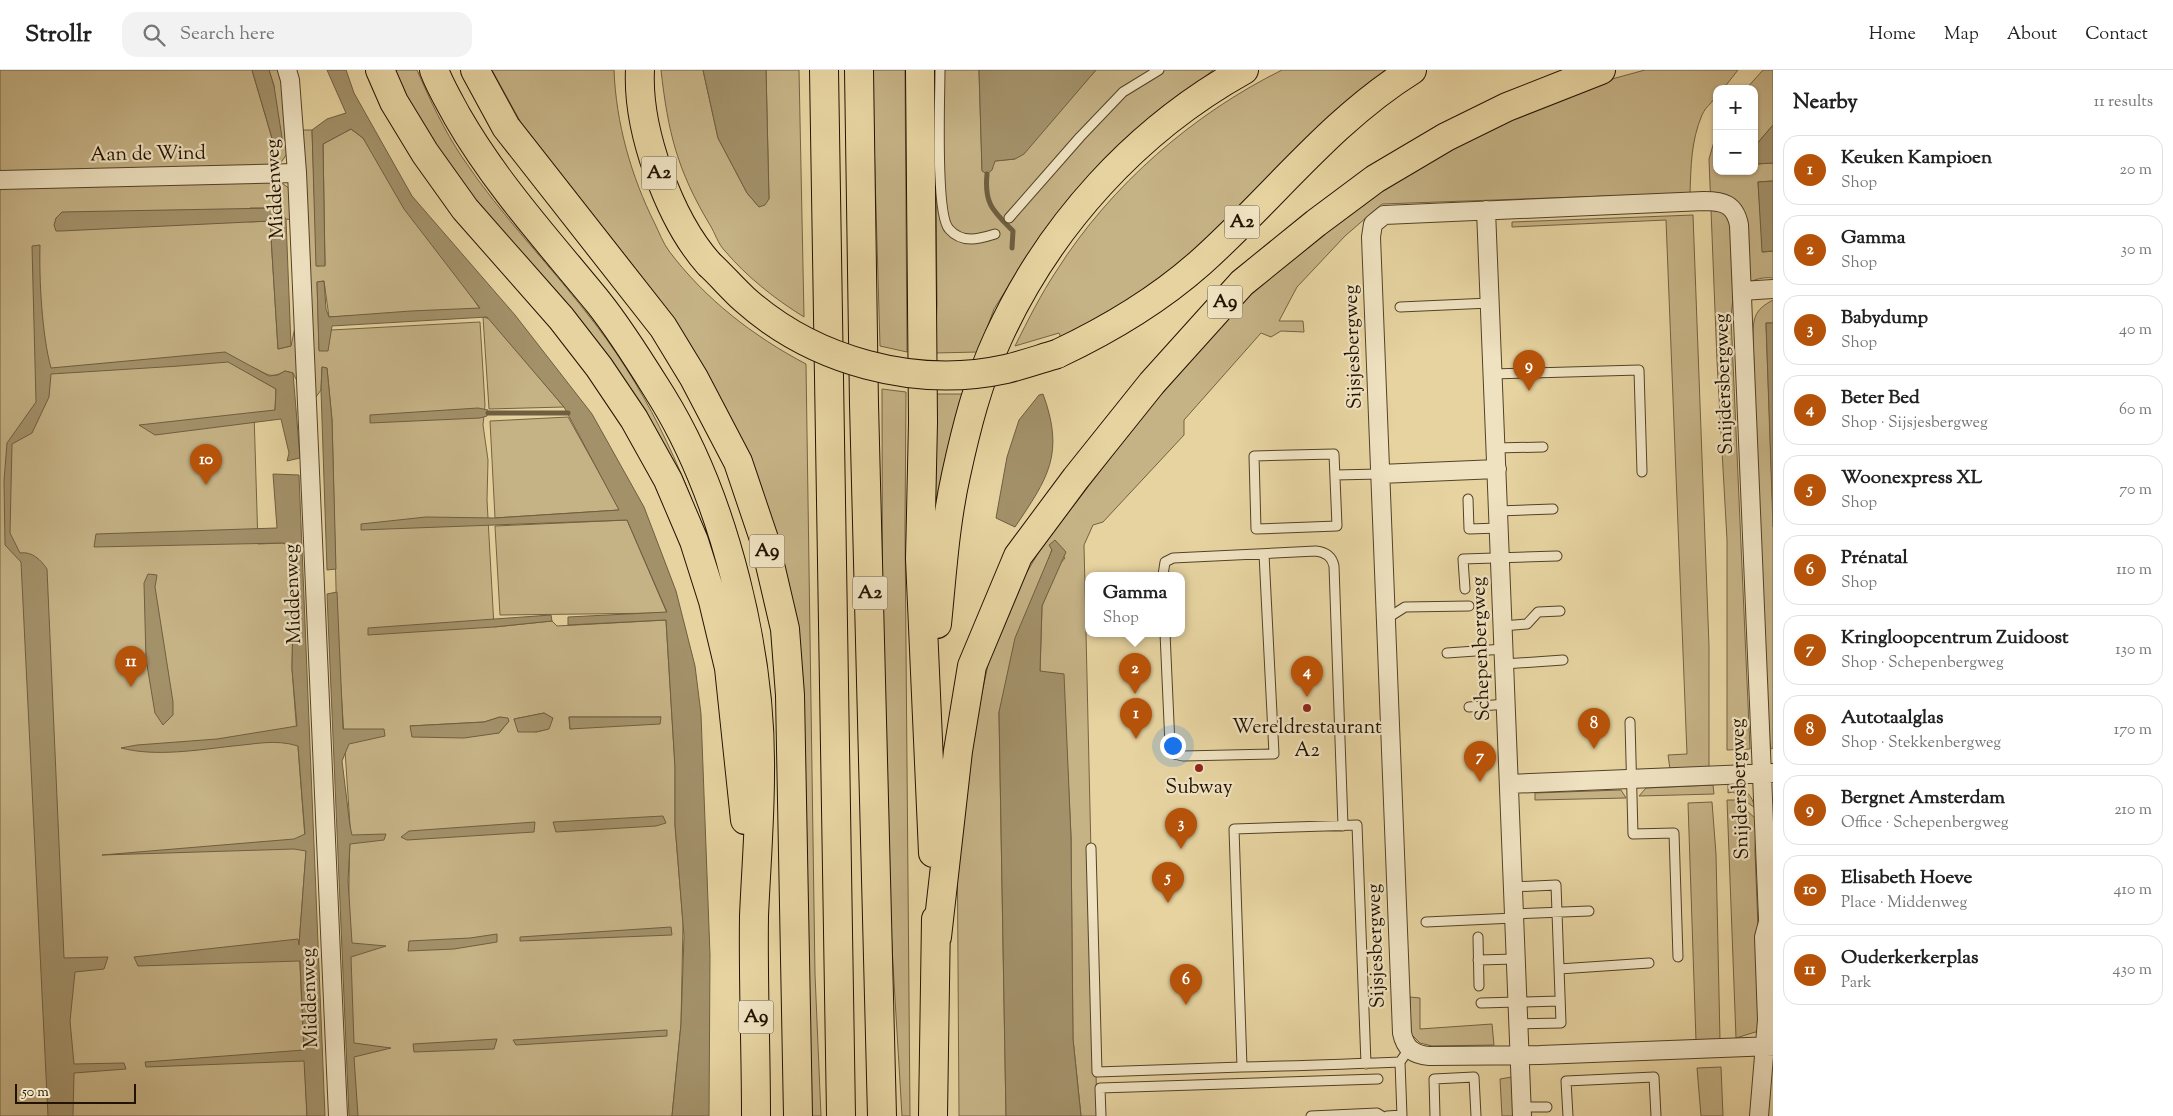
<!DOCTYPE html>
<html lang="en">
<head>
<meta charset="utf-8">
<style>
	:root { --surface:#fff; --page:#f2f2f2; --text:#222; --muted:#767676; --line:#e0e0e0; --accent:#b45309 }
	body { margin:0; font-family:"Sorts Mill Goudy",serif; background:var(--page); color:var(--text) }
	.controls { position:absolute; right:15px; top:15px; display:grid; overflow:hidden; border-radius:10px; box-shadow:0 1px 4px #0004 }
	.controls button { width:45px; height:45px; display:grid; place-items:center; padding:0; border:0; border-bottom:1px solid var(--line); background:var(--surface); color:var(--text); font:25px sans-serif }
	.scale { position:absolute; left:15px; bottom:12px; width:121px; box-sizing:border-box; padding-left:5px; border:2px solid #221200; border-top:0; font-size:14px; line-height:18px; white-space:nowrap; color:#221200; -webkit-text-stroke:4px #efe2c1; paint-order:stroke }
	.you { position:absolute; left:1172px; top:675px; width:18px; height:18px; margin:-12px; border:4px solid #fff; border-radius:50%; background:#1a73e8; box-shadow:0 0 0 8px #1a73e833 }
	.badge { display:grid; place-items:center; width:32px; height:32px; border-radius:50%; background:var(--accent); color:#fff; font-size:16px; font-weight:700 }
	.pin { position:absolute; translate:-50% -41px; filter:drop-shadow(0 1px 2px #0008) }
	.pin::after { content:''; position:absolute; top:26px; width:18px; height:15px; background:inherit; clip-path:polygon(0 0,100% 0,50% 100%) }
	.popup { position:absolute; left:1085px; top:502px; width:100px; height:65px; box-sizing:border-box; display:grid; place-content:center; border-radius:10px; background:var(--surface); filter:drop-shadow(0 1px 4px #0005); font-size:16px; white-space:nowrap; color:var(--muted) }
	.popup b { font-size:19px; color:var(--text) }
	.popup::after { content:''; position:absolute; left:50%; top:100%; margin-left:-10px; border:10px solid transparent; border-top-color:var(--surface) }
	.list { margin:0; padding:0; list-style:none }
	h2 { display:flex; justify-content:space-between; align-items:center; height:65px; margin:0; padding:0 20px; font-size:21px }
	h2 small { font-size:16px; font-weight:400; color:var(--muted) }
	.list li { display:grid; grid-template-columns:32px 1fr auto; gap:15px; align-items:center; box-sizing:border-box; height:70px; margin:0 10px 10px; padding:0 10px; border:1px solid var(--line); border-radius:15px }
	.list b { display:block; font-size:19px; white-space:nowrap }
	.list p { margin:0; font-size:16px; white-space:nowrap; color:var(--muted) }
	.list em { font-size:16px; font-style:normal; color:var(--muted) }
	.icon { flex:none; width:28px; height:28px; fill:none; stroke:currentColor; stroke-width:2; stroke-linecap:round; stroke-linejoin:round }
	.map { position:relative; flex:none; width:1773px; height:1046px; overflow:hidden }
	header { display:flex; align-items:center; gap:30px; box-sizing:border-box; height:70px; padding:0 25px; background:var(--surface); border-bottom:1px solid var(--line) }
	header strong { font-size:24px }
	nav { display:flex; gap:28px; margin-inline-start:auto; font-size:18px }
	.search { width:350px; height:45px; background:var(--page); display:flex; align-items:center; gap:12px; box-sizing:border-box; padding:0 18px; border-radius:15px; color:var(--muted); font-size:19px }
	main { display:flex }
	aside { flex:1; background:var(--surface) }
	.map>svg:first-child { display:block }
	.green { fill:#c5b285; stroke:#746242; fill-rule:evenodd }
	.water { fill:#a3916a; stroke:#6f5e40 }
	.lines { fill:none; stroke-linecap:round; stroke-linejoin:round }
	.stream { stroke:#6f5e40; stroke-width:5 }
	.lane-casing { stroke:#534228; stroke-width:11 }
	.street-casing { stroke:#534228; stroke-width:20 }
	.highway-casing { stroke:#221200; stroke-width:30 }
	.lane { stroke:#efe2c1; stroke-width:9 }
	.street { stroke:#efe2c1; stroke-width:18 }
	.highway { stroke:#e6d3a0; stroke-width:28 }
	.highway-bridge-casing { stroke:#221200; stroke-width:30; stroke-linecap:butt }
	.highway-bridge { stroke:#e6d3a0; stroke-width:28 }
	.poi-dot { fill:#8f2418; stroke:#efe2c1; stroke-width:2 }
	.labels { text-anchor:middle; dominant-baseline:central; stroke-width:4.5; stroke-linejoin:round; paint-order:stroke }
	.shield { fill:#efe2c1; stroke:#60503a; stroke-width:1 }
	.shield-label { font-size:19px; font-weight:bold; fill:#221200 }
	.street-label { font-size:20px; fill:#221200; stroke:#efe2c1 }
	.poi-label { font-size:20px; fill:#221200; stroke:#efe2c1 }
</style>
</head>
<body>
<header>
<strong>Strollr</strong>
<div class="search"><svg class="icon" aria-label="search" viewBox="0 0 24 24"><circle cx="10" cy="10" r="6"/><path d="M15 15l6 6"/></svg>Search here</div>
<nav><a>Home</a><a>Map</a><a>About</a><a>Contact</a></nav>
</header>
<main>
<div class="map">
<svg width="1773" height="1046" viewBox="0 0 1773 1046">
	<rect width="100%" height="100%" fill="#e6d3a0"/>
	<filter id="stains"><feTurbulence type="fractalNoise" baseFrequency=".004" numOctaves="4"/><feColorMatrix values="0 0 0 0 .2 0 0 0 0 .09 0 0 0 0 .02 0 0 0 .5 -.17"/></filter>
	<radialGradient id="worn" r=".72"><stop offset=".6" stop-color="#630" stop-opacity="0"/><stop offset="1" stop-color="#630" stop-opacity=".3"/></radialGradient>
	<path class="green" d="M 0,0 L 252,0 L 274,75 L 274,16 L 269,0 L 283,0 L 289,81 L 277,98 L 279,111 L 293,121 L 292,150 L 286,149 L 276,138 L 250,138 L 249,152 L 270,151 L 278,279 L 291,276 L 298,243 L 304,325 L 293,303 L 285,301 C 269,310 267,303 252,297 L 253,306 L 276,319 L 275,341 L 254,343 L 258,474 L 283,473 L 294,478 L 292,599 L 306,781 L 299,875 L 307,1046 L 0,1046 Z
		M 389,0 L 417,0 C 430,30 444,60 462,87 C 502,147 553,198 596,255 C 653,330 687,409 716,498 L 690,446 L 448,104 Z
		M 492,0 L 614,0 C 616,53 631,106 655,154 C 659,162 663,173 669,181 C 705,229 753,266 806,294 L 815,904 L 821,1046 L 786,1046 L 794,561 L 713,317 L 674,248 L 520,51 Z
		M 661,0 L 703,0 L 718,68 L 747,123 L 759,137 L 769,129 L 766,0 L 799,0 L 804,247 C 775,229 747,207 725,181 C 718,174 715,163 710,155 C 677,100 668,62 661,0 Z
		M 872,0 L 905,0 L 907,282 L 880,276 Z
		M 935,0 L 979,0 L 982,100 L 987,104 L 995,91 L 1015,89 L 1047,55 L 1096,0 L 1213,0 L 1116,82 L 1073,123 L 1041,164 L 994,239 L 978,282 L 935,283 L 937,234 Z
		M 1282,0 L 1388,0 C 1308,56 1248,135 1174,198 C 1140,227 1101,247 1061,268 L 1059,263 L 1015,276 C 1028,250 1041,224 1057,200 C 1111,115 1193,44 1282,0 Z
		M 1645,0 L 1738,0 L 1723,19 L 1717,19 C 1717,31 1706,35 1702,45 C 1691,71 1691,96 1690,123 L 1382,134 L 1345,166 L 1297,217 L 1279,251 L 1303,251 L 1304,262 L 1281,261 L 1271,267 L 1261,263 L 1184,350 L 1184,365 L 1103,452 L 1093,455 L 1084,475 L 1097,1046 L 1081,1046 L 1073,969 L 1071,767 L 1063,604 L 1040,602 L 1042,536 L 1059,495 L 1065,488 L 1052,479 L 999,642 L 1006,1046 L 959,1046 L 957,740 L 989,590 L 1016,521 L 1041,478 L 1145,343 L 1239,236 L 1274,202 L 1373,127 L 1451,79 L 1536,36 L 1601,12 Z
		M 1763,0 L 1773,0 L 1773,55 L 1755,76 L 1756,94 L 1773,93 L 1773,111 L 1758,112 L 1763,182 L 1773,181 L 1773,208 C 1761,206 1744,212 1736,223 C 1732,229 1732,239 1731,247 L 1750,679 L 1727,680 L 1727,470 L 1717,291 L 1709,89 L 1717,61 L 1717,101 L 1754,101 L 1754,19 L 1746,19 Z
		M 351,59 L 363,68 L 480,239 L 329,247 L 324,211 L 317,212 L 319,280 L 331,260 L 480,252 L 485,335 L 483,355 L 488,390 L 487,430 L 494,557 L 552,551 L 557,556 L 666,550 L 675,697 L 675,755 L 683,853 L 681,954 L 672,1046 L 356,1046 L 348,872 L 350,756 L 337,559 L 332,350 L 327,298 L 322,297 L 321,320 L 313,331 L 301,60 L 312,60 L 317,196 L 325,195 L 323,74 ZM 544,643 L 552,648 L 548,659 L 536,662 L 517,656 L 514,649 ZM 500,647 L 509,651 L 499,663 L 410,656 L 484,652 ZM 569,647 L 661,647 L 570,659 Z
		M 1693,145 L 1709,576 L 1709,697 L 1670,699 L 1668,685 L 1687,684 L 1666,150 L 1512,157 L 1512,152 Z
		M 1773,230 L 1773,253 L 1766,253 L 1773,444 L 1773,678 L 1771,679 L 1767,657 L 1753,269 C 1753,248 1754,240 1773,230 Z
		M 483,247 L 490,249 L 564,337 L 489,339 Z
		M 882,319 L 906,322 L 905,458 L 910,1046 L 902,1046 L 883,726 Z
		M 935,324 L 965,324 L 938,442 L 934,443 Z
		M 568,347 L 620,440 L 495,448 L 490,351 Z
		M 627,450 L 667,543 L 500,545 L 495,456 Z
		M 1735,714 C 1746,720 1752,725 1755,738 L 1733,722 L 1728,723 L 1728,715 Z
		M 1713,715 L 1714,724 L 1639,726 L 1646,718 Z
		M 1621,720 L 1626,728 L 1535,730 L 1535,723 Z
		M 1727,730 L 1735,730 L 1756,749 L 1755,781 L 1762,960 L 1736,968 Z
		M 1712,732 L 1716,784 L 1720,970 L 1696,971 L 1688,733 Z
		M 1410,927 L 1420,928 L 1420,959 L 1492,954 L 1494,975 L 1432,976 L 1420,973 L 1411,964 Z
		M 1721,997 L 1723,1046 L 1701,1046 L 1697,998 Z
		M 1512,1007 L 1514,1046 L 1502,1046 L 1500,1009 Z"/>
	<path class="water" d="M 252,0 L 269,0 L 274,16 L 283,74 L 274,75 Z
		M 327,0 L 346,0 L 354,23 L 412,126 L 515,245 L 592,344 L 644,437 L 676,521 L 695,596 L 701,644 L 710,885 L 709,1046 L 672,1046 L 681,954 L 684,866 L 675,755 L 675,697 L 666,550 L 568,555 L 568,547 L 667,542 L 627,450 L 361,460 L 361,454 L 426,447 L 495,448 L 619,440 L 564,337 L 487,247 L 332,256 L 328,281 L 319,281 L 317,212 L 324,211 L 326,239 L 329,247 L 411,241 L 480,238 L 404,139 L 363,68 L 351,59 L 323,74 L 325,196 L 316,196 L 312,60 L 327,49 L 346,43 Z
		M 703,0 L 766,0 L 769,129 L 765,135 L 759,137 L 747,123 L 718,68 Z
		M 979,0 L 1096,0 L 1024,84 L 1015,89 L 995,91 L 992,100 L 987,104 L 982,101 Z
		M 1773,55 L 1773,93 L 1756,94 L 1755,76 Z
		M 1773,111 L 1773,181 L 1762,182 L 1758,112 Z
		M 276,138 L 286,149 L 291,276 L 278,279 L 270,151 L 61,161 L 56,161 L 54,155 L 56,148 L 62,142 Z
		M 40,175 C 39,210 42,265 51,298 L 225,282 L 269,306 L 278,305 L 285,301 L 293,303 L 300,388 L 287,391 L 289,383 L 281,349 L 155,365 L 139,355 L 275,340 L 276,319 L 228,292 L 179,296 L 51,304 L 49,327 L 32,363 L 12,374 L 10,463 L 20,483 C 32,481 41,490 47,499 L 64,888 L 108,887 L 104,899 L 75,902 L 70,951 L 74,994 L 124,993 L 126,999 L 74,1003 L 73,1046 L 48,1046 L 21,492 L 5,475 L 4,411 L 7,373 L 36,332 L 32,176 Z
		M 1766,253 L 1773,253 L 1773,457 Z
		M 322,297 L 327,298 L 332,350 L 336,499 L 327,500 L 321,320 Z
		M 1043,324 C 1065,384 1048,408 1015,457 L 996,448 L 1007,387 L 1019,350 L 1039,325 Z
		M 478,338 L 488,340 L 487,346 L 480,348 L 370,353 L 370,345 Z
		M 273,404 L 299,405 L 325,1046 L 307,1046 L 304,991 L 146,997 L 145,992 L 304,980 L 300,891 L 138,896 L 134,887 L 298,869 L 299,875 L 306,781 L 294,779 L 102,785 L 294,769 L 305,764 L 298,676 C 275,669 257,674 233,676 C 197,680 156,687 121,678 L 137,675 L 217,669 L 297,656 L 292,599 L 294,478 L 283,473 L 94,477 L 96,464 L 277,458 Z
		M 1055,470 L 1066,482 L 1042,536 L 1040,601 L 1064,604 L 1071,767 L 1073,969 L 1081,1046 L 1006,1046 L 999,642 L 1015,568 L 1052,480 L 1049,475 Z
		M 148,504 L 157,505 L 155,517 L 173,632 L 173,645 L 163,655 L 155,643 L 146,589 L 144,513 Z
		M 337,522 L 343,659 L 384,659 L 385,666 L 349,674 L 342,691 L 350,756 L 352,765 L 386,764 L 384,770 L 350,774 L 348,810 L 352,873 L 386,876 L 351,887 L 354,973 L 391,978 L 354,987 L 358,1046 L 349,1046 L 327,524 Z
		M 551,545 L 552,551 L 494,557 L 368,565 L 368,558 Z
		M 544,643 L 553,648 L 549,659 L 536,662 L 518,662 L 514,649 Z
		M 500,647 L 508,648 L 509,651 L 499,663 L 464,668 L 412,667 L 410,656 L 484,652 Z
		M 569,647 L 661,647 L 660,654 L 570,659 Z
		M 663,746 L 666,753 L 656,756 L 556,762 L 553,752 Z
		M 535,752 L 534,762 L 407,770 L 401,767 L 409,761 Z
		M 671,857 L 672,865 L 520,871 L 520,867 Z
		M 497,864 L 497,872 L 454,879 L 408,881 L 409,871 L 470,868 Z
		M 667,960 L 667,966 L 516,975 L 513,970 Z
		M 497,969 L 494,979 L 414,982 L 413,974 Z"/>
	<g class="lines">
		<path class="stream" d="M 987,104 C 984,134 993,141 1013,161 L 1012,178
			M 488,343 L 568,343"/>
		<defs>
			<path id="lane" d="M 940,0 C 940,27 935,144 949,159 C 962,174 979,169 995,164
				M 1009,148 L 1080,67 L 1123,22 L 1159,0
				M 1400,237 L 1490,233
				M 1493,304 L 1639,300 L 1642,402
				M 1496,378 L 1543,377
				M 1334,384 L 1337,456 L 1256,459 L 1254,386 Z
				M 1335,405 L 1380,404
				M 1468,429 L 1469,459 L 1499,458
				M 1498,441 L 1553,439
				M 1163,505 L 1165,492 L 1173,488 L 1316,481 C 1325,482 1332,486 1334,496 L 1343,756
				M 1465,519 L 1463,489 L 1557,486
				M 1386,549 L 1405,537 L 1469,536
				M 1503,556 L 1527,554 L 1538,542 L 1560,541
				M 1165,563 L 1170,675 L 1174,684 L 1183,686 L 1274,684 L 1264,484
				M 1447,583 L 1504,579
				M 1504,594 L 1563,590
				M 1469,637 L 1506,634
				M 1630,652 L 1633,764 L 1674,763 L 1678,887
				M 1091,778 L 1097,1002 L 1242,997
				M 1512,817 L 1556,815 L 1561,953 L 1518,954
				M 1513,844 L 1589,841
				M 1426,852 L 1514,848
				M 1478,867 L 1479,916
				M 1478,890 L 1515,889
				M 1559,899 L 1649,893
				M 1481,933 L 1560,931
				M 1400,992 L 1402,1046
				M 1366,994 L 1357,755 L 1234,759 L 1242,997 C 1295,996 1347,994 1400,992 L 1409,979
				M 1522,1037 L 1547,1037
				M 1101,1046 L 1100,1018 L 1378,1009
				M 1311,1046 L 1377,1043 L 1382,1046
				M 1387,1046 L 1402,1045
				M 1435,1046 L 1434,1009 L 1474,1007 L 1476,1046
				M 1568,1046 L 1566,1011 L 1654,1007 L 1656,1046"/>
			<path id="street" d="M 287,0 L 290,10 L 297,103 L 338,1046
				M 0,110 L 297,103
				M 1486,140 L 1522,1046
				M 1742,221 L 1773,219
				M 1380,404 L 1497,399
				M 1509,714 L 1773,703
				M 1773,867 L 1768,849 L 1739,155 C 1735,134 1723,131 1704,131 L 1384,145 L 1373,154 L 1371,167 L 1402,963 C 1405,978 1414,985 1429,986 L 1540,985 L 1773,976
				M 1759,1046 L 1767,950 L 1764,867 L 1768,852"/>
			<path id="highway" d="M 380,0 L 394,32 L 425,83 L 465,139 L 561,248 L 599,297 L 634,349 L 668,410 L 694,471 L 713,531 L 729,598 L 745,750
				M 434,0 C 440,16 449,31 457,46 C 496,114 549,172 598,232 C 622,262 642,295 662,327 C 725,429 762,584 760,704 C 760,751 756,799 754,846 C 753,913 756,979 756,1046
				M 475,0 L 506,57 L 663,257 L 694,308 L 738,392 L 764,469 L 785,559 L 790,625 L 798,1046
				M 640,0 C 637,60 669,149 709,194
				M 824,0 L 841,1046
				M 859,0 L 864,334 L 882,1046
				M 920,0 L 923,352 L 920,489 L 933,783
				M 1057,284 C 1108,260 1157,231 1200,193 C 1271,130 1330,51 1412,0
				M 937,554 C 942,505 945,454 956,405 C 966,359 978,311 998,268 C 1049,156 1136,60 1244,0
				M 937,867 L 958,681 L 972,596 L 1018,486 L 1076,408 L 1152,313 L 1242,213 L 1316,153 L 1375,109 L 1446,67 L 1507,37 L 1601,0
				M 933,1046 L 936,849"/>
		</defs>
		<use href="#lane" class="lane-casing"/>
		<use href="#street" class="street-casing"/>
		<use href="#highway" class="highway-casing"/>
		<use href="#lane" class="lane"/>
		<use href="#street" class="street"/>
		<use href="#highway" class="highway"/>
		<defs>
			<path id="highway-bridge" d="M 709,194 C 721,205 732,218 744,229 C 813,291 915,319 1006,299 C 1023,295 1040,289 1057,284"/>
		</defs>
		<use href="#highway-bridge" class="highway-bridge-casing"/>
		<use href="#highway-bridge" class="highway-bridge"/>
	</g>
	<g class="poi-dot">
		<circle cx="1307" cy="638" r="5"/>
		<circle cx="1199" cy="698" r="5"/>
	</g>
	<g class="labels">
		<g class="shield">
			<rect x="641.5" y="86.5" width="35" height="33" rx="4"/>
			<rect x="1224.5" y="135.5" width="35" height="33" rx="4"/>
			<rect x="1207.5" y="215.5" width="35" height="33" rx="4"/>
			<rect x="749.5" y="464.5" width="35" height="33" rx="4"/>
			<rect x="852.5" y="506.5" width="35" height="33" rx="4"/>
			<rect x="738.5" y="930.5" width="35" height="33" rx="4"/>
		</g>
		<g class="shield-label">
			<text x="659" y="103">A2</text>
			<text x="1242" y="152">A2</text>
			<text x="1225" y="232">A9</text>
			<text x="767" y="481">A9</text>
			<text x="870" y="523">A2</text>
			<text x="756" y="947">A9</text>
		</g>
		<g class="street-label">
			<text transform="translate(148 85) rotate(-1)">Aan de Wind</text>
			<text transform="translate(276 119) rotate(-93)">Middenweg</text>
			<text transform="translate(1354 277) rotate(-92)">Sijsjesbergweg</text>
			<text transform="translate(1725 314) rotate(-92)">Snijdersbergweg</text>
			<text transform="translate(294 524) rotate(-92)">Middenweg</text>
			<text transform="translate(1482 579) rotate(-92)">Schepenbergweg</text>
			<text transform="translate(1741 719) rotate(-92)">Snijdersbergweg</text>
			<text transform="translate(1377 876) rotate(-92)">Sijsjesbergweg</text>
			<text transform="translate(311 928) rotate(-92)">Middenweg</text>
		</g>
		<g class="poi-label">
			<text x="1307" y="658">Wereldrestaurant<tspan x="1307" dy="23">A2</tspan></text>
			<text x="1199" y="718">Subway</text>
		</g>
	</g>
	<rect width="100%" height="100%" filter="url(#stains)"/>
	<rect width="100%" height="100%" fill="url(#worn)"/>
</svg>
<div class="controls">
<button>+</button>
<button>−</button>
</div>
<div class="scale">50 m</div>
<div class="you"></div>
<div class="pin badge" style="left:1136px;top:669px">1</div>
<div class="pin badge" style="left:1135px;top:624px">2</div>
<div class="popup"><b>Gamma</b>Shop</div>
<div class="pin badge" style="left:1181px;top:779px">3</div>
<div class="pin badge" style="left:1307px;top:627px">4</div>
<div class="pin badge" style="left:1168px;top:833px">5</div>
<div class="pin badge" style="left:1186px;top:935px">6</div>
<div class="pin badge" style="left:1480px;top:712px">7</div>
<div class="pin badge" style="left:1594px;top:679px">8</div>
<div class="pin badge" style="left:1529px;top:321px">9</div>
<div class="pin badge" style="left:206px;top:415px">10</div>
<div class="pin badge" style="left:131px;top:617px">11</div>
</div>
<aside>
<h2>Nearby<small>11 results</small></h2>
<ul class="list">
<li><span class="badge">1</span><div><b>Keuken Kampioen</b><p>Shop</p></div><em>20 m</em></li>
<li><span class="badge">2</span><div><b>Gamma</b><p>Shop</p></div><em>30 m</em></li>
<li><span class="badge">3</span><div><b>Babydump</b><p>Shop</p></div><em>40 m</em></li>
<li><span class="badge">4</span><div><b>Beter Bed</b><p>Shop · Sijsjesbergweg</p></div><em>60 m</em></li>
<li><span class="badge">5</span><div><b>Woonexpress XL</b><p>Shop</p></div><em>70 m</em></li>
<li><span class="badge">6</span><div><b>Prénatal</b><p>Shop</p></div><em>110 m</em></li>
<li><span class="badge">7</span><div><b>Kringloopcentrum Zuidoost</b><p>Shop · Schepenbergweg</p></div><em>130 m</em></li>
<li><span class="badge">8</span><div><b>Autotaalglas</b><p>Shop · Stekkenbergweg</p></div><em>170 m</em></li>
<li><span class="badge">9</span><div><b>Bergnet Amsterdam</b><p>Office · Schepenbergweg</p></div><em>210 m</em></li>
<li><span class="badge">10</span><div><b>Elisabeth Hoeve</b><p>Place · Middenweg</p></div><em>410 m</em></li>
<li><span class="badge">11</span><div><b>Ouderkerkerplas</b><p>Park</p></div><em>430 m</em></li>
</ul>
</aside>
</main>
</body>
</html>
